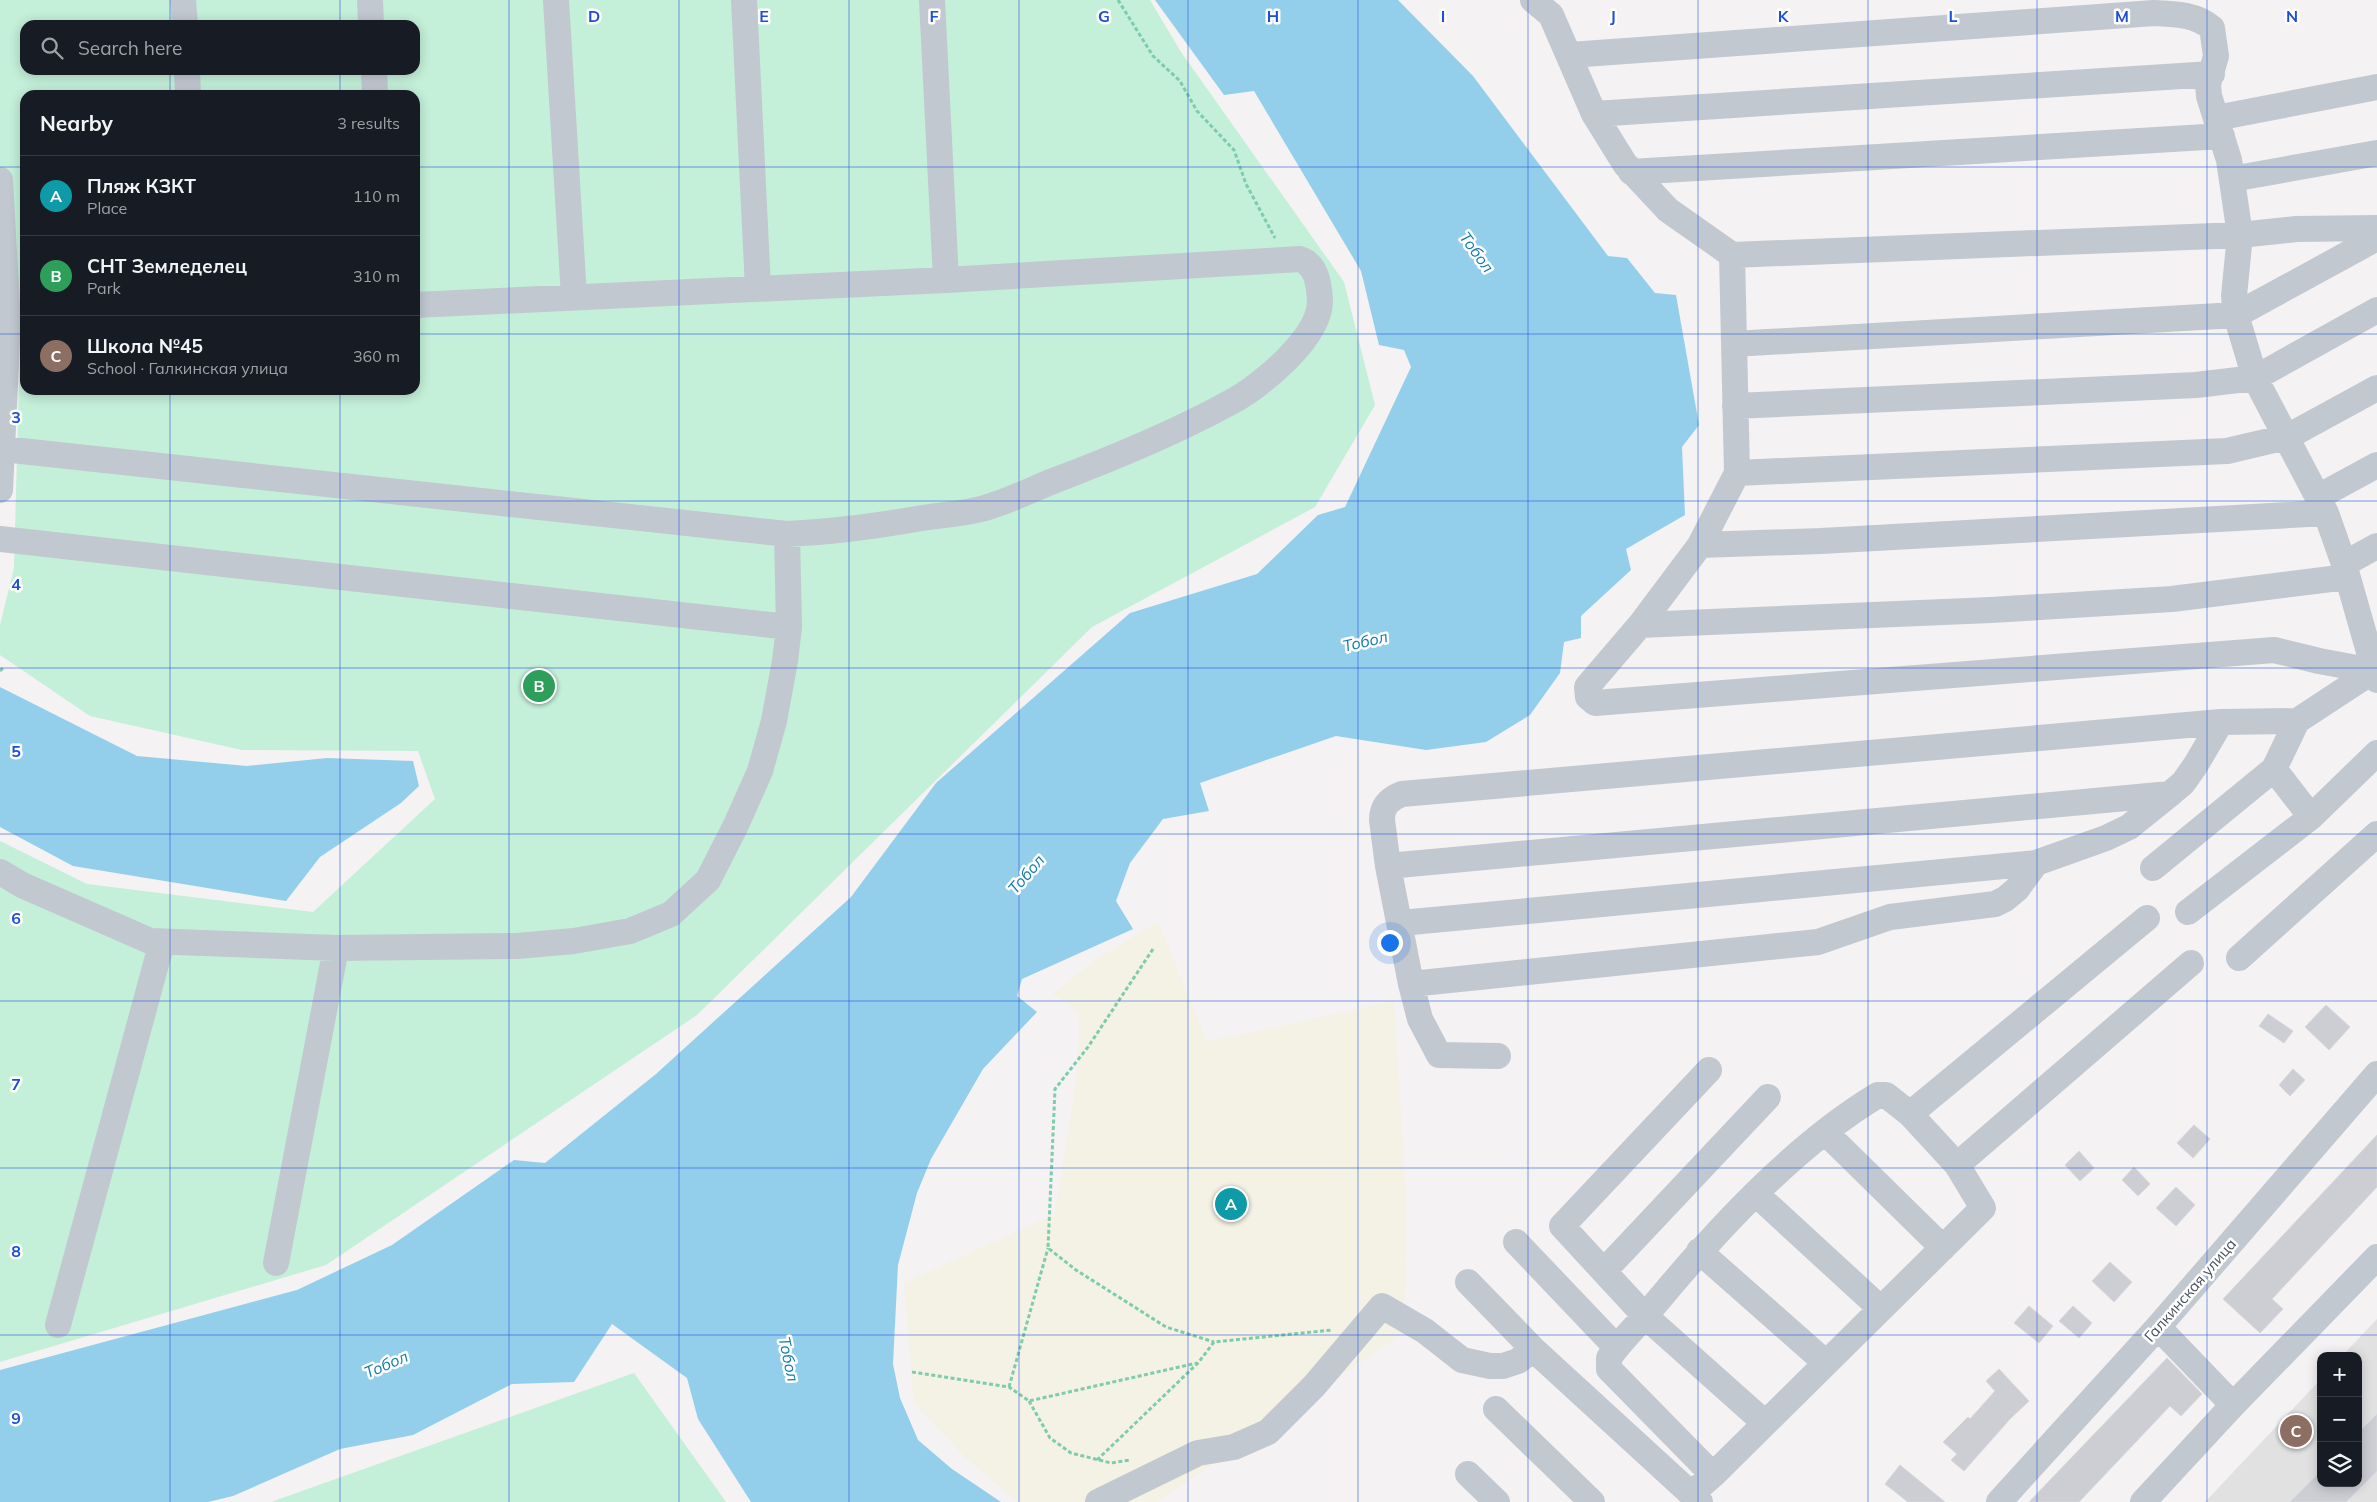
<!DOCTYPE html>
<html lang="en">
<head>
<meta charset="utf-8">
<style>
	:root { --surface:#171b24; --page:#20242c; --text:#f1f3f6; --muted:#9ea1a6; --line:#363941; --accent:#b45309 }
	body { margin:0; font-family:Mulish,sans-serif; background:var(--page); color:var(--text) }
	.controls { position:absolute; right:15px; bottom:15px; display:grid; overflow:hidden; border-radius:10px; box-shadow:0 2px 12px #0003 }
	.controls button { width:45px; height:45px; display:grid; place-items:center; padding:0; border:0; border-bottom:1px solid var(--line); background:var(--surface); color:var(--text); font:25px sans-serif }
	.you { position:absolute; left:1389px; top:942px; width:18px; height:18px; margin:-12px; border:4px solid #fff; border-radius:50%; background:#1a73e8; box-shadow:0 0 0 8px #1a73e833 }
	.badge { display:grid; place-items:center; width:32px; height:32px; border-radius:50%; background:var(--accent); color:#fff; font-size:16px; font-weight:700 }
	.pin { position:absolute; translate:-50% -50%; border:2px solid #fff; box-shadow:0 1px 5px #0006 }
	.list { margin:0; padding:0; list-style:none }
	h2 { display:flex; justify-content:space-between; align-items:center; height:65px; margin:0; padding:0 20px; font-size:21px }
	h2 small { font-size:16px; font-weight:400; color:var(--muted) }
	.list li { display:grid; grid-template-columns:32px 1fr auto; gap:15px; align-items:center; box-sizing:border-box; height:80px; padding:0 20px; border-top:1px solid var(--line) }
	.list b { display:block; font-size:19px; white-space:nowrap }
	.list p { margin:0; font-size:16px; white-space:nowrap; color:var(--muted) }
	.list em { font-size:16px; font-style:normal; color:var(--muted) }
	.icon { flex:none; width:28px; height:28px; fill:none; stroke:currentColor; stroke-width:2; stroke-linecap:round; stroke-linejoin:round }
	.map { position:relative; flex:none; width:2377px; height:1502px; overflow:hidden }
	.search { position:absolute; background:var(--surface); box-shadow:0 2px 12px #0003; left:20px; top:20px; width:400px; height:55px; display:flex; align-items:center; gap:12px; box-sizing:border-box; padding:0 18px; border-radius:15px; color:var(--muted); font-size:19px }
	.panel { position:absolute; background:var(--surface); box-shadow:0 2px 12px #0003; left:20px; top:90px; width:400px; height:305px; border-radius:15px }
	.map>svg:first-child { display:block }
	.education { fill:#e2e1e1 }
	.green { fill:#c4efd9; fill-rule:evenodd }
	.sand { fill:#f4f1e5 }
	.water { fill:#93cfea }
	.building { fill:#ccced4; stroke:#d7d8dd }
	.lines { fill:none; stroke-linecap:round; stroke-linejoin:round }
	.path { stroke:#7dccac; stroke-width:3; stroke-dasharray:4 2.5; stroke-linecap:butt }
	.minor { stroke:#c1c8d0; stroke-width:26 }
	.grid { fill:none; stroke:#1d4ed8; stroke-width:1; stroke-opacity:0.55 }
	.labels { text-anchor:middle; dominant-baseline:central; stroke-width:5; stroke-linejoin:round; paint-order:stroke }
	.street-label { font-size:15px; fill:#4a535f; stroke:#fff }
	.water-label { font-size:16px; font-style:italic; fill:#127cab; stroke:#fff }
	.grid-label { font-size:16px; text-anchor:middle; font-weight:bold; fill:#1d4ed8; stroke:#fff; stroke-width:5; stroke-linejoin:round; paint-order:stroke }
</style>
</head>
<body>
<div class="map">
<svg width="2377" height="1502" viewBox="0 0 2377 1502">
	<rect width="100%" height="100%" fill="#f4f2f2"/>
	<path class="education" d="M 2377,1319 L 2377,1502 L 2205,1502 L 2321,1379 L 2321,1483 L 2358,1483 L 2358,1356 L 2342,1356 Z"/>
	<path class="green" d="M 0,0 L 1150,0 L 1181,52 L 1344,282 L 1375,405 L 1315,507 L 1092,627 L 697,1015 L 326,1265 L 0,1362 L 0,841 L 87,884 L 313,912 L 435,799 L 418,751 L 242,750 L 90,716 L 0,655 L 0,625 L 14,568 L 21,305 L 0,306 ZM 25,25 L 415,25 L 415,70 L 25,70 ZM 25,95 L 415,95 L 415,390 L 25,390 Z
		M 634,1373 L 726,1502 L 271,1502 Z"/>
	<path class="sand" d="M 1158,922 L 1207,1042 L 1394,1001 L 1406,1195 L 1405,1332 L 1157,1502 L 1017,1502 L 967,1459 L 914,1403 L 904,1283 L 1055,1214 L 1078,1068 L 1079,1012 L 1053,994 L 1094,961 Z"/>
	<path class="water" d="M 1155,0 L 1398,0 L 1473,76 L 1608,256 L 1627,258 L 1655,293 L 1676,295 L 1699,425 L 1682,447 L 1685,515 L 1626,549 L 1631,570 L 1581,616 L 1581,638 L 1564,642 L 1560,673 L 1530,715 L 1486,742 L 1426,750 L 1336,736 L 1200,783 L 1209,811 L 1163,819 L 1130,863 L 1116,901 L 1133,929 L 1022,979 L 1017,996 L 1037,1012 L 983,1069 L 931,1159 L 917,1193 L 898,1265 L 893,1364 L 900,1398 L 918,1440 L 952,1469 L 1001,1502 L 751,1502 L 698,1419 L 687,1378 L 612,1324 L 574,1382 L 512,1384 L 413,1435 L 340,1449 L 233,1496 L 208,1502 L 0,1502 L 0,1370 L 297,1290 L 392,1245 L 514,1160 L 545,1163 L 656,1074 L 851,897 L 936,783 L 1130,613 L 1257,574 L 1318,515 L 1345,507 L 1411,367 L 1404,350 L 1379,345 L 1361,271 L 1254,91 L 1224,95 Z
		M 0,687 L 137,756 L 247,766 L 327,758 L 413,761 L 419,786 L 401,803 L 320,857 L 286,901 L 73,866 L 0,827 Z"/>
	<path class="building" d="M 2326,1005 L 2350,1027 L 2329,1050 L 2305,1027 Z
		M 2268,1014 L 2293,1031 L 2284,1043 L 2259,1026 Z
		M 2293,1069 L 2305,1080 L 2290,1096 L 2279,1085 Z
		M 2194,1125 L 2210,1139 L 2193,1158 L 2177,1143 Z
		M 2377,1135 L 2377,1187 L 2272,1299 L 2283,1309 L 2260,1333 L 2223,1299 Z
		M 2079,1151 L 2094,1168 L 2080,1181 L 2065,1165 Z
		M 2134,1167 L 2150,1184 L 2138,1196 L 2122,1180 Z
		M 2176,1187 L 2195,1205 L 2176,1226 L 2156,1208 Z
		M 2110,1262 L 2132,1282 L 2114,1302 L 2092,1281 Z
		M 2029,1306 L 2053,1326 L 2039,1343 L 2014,1323 Z
		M 2073,1306 L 2092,1323 L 2079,1338 L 2059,1321 Z
		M 2167,1358 L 2202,1394 L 2181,1416 L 2170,1406 L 2079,1502 L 2029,1502 Z
		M 1999,1369 L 2029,1401 L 2010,1419 L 1964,1471 L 1951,1460 L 1957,1454 L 1943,1442 L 1968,1417 L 1970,1419 L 1995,1391 L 1986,1381 Z
		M 2377,1414 L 2377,1471 L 2346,1502 L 2290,1502 L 2321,1471 L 2321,1483 L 2358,1483 L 2358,1433 Z
		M 1900,1465 L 1945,1502 L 1908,1502 L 1885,1484 Z"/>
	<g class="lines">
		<path class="path" d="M 1118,0 L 1153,56 L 1180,81 L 1197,111 L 1234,150 L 1246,184 L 1275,238
			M 0,671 L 3,668
			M 1153,949 L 1088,1047 L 1055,1089 L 1048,1248 L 1076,1270 L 1166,1327 L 1214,1342
			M 912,1372 L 1009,1387 L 1029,1401 L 1197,1363
			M 1009,1387 L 1048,1248
			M 1029,1401 L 1050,1438 L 1071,1453 L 1111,1463 L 1130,1460
			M 1097,1460 L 1198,1363 L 1214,1342 L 1332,1330"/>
		<path class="minor" d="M 183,0 L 185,25
			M 370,0 L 371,25
			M 556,0 L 574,297
			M 744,0 L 758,288
			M 932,0 L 946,280
			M 1533,0 L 1551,15 L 1594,114 L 1625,164 L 1668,210 L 1732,255 L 1737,473 L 1700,545 L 1640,625 L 1587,687 L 1588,697 L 1595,703 L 2274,650 L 2319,661 L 2373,671 L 2297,721 L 2274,769 L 2153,868
			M 1570,55 L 2154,13 C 2175,14 2195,14 2212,28 L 2216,56 L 2208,84 L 2209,96 L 2229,160 L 2240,235 L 2234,296 L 2236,315 L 2255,378 L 2326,513 L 2344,564 L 2377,680
			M 187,70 L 188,95
			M 374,70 L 375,95
			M 1594,114 L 2212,74
			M 2216,118 L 2377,87
			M 1631,172 L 2222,136
			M 2232,179 L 2377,153
			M 0,180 L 8,323 L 0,490
			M 1732,255 L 2240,235 L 2296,229 L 2377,228
			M 1734,344 L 2236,315 L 2377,238
			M 1735,406 L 2196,385 L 2255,378 L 2377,310
			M 3,449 L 787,534 C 833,532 877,526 922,518 C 941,515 962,514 981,509 C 1004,503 1027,492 1048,483 C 1109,460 1175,433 1231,402 C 1261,386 1321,337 1320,300 C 1319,285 1317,265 1300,259 L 946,280 L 415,305
			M 1737,473 L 2227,451 L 2287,437 L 2377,388
			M 2318,497 L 2377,465
			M 0,539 L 789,627
			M 1700,545 L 1821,541 L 2326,513
			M 2344,564 L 2377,546
			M 1640,625 L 1991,610 L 2172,599 L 2347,577
			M 2274,769 L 2311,817
			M 1388,866 L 2170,794
			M 0,872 L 22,885 L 150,941 L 336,948 L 517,946 L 574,941 L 630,931 L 671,914 L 708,880 L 736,825 L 760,771 L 774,721 L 785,661 L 789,627 L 787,534
			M 2188,912 L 2311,817 L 2377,753
			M 1401,923 L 2036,863
			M 2239,958 L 2377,834
			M 1411,984 L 1818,942 L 1890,917 L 1995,904 L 2005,899 L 2017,889 L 2036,863 L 2106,838 L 2129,827 L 2170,794 L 2183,783 L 2195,766 L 2221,722
			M 1498,1056 L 1439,1055 L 1420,1019 L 1411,984 L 1388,866 L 1382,820 C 1382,806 1389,799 1402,794 L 2221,722 L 2297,721
			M 1709,1070 L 1562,1226 L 1645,1316 L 1765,1423
			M 1825,1132 L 1943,1248
			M 1957,1165 L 1910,1114 L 2147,918
			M 1756,1194 L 1880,1308
			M 1516,1242 L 1616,1347
			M 1699,1251 L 1826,1363
			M 276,1263 L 336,948
			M 1605,1270 L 1768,1097
			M 1468,1282 L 1533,1349 L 1700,1502
			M 58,1325 L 162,942
			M 2158,1327 L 2233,1405
			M 1496,1409 L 1592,1502
			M 1468,1474 L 1497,1502
			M 1713,1475 L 1609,1369 L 1609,1358 C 1621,1340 1637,1326 1651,1309 C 1714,1233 1793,1146 1878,1095 L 1886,1095 L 1910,1114
			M 1691,1494 L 1713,1475 L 1983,1208 L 1957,1165 L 2191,963
			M 1098,1502 L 1198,1453 L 1234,1447 L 1268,1432 L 1314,1386 L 1382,1306 L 1425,1331 L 1462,1360 L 1490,1366 L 1503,1366 L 1518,1361 L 1533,1349
			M 1999,1502 L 2158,1327 L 2377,1074
			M 2143,1502 L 2233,1405 L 2377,1257"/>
	</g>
	<path class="grid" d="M 170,0 L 170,25M 340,0 L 340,25M 509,0 L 509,1502M 679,0 L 679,1502M 849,0 L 849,1502M 1019,0 L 1019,1502M 1188,0 L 1188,1502M 1358,0 L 1358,1502M 1528,0 L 1528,1502M 1698,0 L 1698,1502M 1868,0 L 1868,1502M 2037,0 L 2037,1502M 2207,0 L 2207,1502M 170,70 L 170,95M 340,70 L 340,95M 0,167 L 25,167M 415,167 L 2377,167M 0,334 L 25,334M 415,334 L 2377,334M 170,390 L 170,1502M 340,390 L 340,1502M 0,501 L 2377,501M 0,668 L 2377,668M 0,834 L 2377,834M 0,1001 L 2377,1001M 0,1168 L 2377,1168M 0,1335 L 2377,1335"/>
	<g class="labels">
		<g class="street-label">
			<text transform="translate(2190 1290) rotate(-49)">Галкинская улица</text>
		</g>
		<g class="water-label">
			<text transform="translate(1477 252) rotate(54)">Тобол</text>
			<text transform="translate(1365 641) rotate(-13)">Тобол</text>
			<text transform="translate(1026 874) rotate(-49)">Тобол</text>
			<text transform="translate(789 1359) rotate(78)">Тобол</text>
			<text transform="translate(386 1364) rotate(-23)">Тобол</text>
		</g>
	</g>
	<g class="grid-label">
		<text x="594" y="22">D</text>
		<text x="764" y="22">E</text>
		<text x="934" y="22">F</text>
		<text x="1104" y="22">G</text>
		<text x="1273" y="22">H</text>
		<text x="1443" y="22">I</text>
		<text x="1613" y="22">J</text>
		<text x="1783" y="22">K</text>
		<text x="1953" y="22">L</text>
		<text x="2122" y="22">M</text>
		<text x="2292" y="22">N</text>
		<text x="16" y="423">3</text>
		<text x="16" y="590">4</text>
		<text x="16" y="757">5</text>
		<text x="16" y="924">6</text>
		<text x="16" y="1090">7</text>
		<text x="16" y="1257">8</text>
		<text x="16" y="1424">9</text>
	</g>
</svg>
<div class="controls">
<button>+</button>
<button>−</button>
<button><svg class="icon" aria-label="layers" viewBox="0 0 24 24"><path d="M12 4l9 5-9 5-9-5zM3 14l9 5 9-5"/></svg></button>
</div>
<div class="you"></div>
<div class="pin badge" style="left:1231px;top:1204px;background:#0f9aa8">A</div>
<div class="pin badge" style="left:539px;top:686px;background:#2e9e5b">B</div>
<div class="pin badge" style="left:2296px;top:1431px;background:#8d6e63">C</div>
<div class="search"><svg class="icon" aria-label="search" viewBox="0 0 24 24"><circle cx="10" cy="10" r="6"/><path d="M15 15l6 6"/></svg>Search here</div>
<section class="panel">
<h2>Nearby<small>3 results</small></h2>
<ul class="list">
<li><span class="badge" style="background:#0f9aa8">A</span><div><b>Пляж КЗКТ</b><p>Place</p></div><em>110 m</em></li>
<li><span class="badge" style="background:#2e9e5b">B</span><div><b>СНТ Земледелец</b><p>Park</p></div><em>310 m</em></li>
<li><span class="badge" style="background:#8d6e63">C</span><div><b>Школа №45</b><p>School · Галкинская улица</p></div><em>360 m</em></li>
</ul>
</section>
</div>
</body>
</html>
